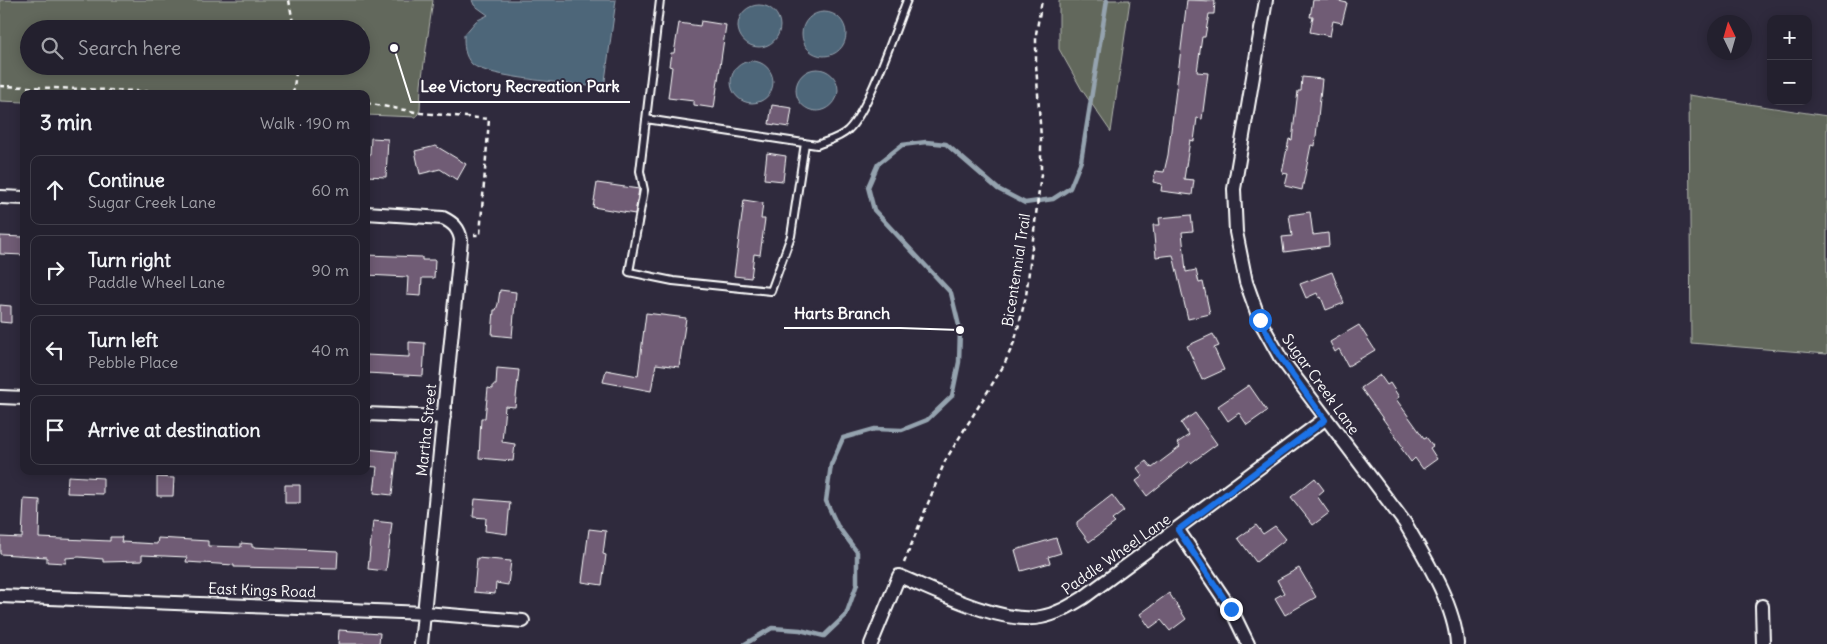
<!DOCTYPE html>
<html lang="en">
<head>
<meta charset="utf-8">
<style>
	:root { --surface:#23202e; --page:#2f2d3a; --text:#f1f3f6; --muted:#a3a3aa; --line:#403e4a }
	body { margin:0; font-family:Delius,sans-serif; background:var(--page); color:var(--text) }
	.controls { position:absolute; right:15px; top:15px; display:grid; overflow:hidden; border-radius:10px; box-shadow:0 2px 12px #0003 }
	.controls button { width:45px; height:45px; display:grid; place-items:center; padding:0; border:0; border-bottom:1px solid var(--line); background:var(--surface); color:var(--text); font:25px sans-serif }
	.compass { position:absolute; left:1707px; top:15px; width:45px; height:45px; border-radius:50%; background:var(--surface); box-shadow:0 2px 12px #0003; rotate:355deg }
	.stop { position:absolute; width:15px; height:15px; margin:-11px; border:4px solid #1a73e8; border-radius:50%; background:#fff }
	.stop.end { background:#1a73e8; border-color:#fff; box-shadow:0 1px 5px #0008 }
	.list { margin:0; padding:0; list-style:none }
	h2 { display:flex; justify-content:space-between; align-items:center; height:65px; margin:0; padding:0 20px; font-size:21px }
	h2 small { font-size:16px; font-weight:400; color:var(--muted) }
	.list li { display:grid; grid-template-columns:32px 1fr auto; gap:15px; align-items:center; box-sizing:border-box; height:70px; margin:0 10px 10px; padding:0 10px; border:1px solid var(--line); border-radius:10px }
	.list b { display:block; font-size:19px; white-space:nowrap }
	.list p { margin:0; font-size:16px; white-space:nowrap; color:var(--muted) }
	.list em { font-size:16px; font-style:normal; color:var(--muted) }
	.icon { flex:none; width:28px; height:28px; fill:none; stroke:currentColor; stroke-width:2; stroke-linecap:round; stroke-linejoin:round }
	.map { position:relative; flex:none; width:1827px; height:644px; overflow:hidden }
	.search { position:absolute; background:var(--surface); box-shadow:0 2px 12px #0003; left:20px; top:20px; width:350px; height:55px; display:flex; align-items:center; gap:12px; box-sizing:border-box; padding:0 18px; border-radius:28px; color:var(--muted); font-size:19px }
	.panel { position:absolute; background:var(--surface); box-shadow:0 2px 12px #0003; left:20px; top:90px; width:350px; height:385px; border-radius:10px }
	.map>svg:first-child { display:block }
	.green { fill:#62685b; stroke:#b0b4ad; fill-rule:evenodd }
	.water { fill:#4e6679; stroke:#95a3af }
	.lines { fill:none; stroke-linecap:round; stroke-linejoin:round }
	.stream { stroke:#95a3af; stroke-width:4.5 }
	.building { fill:#6f5c75; stroke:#fff }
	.lane-casing { stroke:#fff; stroke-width:10 }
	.street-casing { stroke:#fff; stroke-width:16 }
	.path { stroke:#fff; stroke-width:2.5; stroke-dasharray:5 4; stroke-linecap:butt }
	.lane { stroke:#2f2a3d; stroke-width:6 }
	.street { stroke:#2f2a3d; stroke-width:12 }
	.route { stroke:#1a73e8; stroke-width:6 }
	.labels { text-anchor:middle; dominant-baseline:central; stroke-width:4; stroke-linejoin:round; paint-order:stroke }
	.street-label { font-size:15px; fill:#fff; stroke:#2f2a3d }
	.leader { fill:none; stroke:#fff; stroke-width:2 }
	.callout-dot { fill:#fff; stroke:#2f2a3d; stroke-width:2 }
	.callout-label { font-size:16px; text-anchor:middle; font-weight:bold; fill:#fff; stroke:#2f2a3d; stroke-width:4; stroke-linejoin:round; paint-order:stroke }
</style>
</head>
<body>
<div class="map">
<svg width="1827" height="644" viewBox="0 0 1827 644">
	<rect width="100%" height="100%" fill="#2f2a3d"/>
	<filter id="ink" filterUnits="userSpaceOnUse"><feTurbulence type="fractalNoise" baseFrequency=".02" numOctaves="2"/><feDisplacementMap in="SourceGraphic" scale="10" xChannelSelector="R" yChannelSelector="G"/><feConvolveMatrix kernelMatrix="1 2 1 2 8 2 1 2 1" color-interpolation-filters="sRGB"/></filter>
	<g filter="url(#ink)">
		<path class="green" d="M 0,0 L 433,0 L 421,84 L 420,110 L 416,117 L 366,115 L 366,94 L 24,94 L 24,102 L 0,101 ZM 29,29 L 361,29 L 361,66 L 29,66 Z
			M 1059,0 L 1130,0 L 1111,132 L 1082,90 L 1059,49 Z
			M 1689,95 L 1827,116 L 1827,354 L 1691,343 Z"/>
		<path class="water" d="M 472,0 L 616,0 L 604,88 C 580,84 486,78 472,64 C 464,56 464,45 464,35 L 476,21 L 488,15 L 474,5 Z
			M738 26a21 21 0 1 1 42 0a21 21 0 1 1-42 0Z
			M802 34a22 22 0 1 1 44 0a22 22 0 1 1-44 0Z
			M731 82a21 21 0 1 1 42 0a21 21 0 1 1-42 0Z
			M796 90a21 21 0 1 1 42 0a21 21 0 1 1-42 0Z"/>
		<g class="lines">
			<path class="stream" d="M 745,644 L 772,628 L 800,630 L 824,636 L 846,615 L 857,584 L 857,552 L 837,525 L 826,501 L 831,465 L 843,438 L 875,429 L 902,430 L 927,420 L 952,396 L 959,362 L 960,330 L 951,293 L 874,210 L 868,187 L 878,164 L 902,145 L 926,142 L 946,144 L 998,189 L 1025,203 L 1053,199 L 1070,188 L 1081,161 L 1107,0"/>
		</g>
		<path class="building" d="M 1187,0 L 1215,1 L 1214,14 L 1209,14 L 1205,37 L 1202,37 L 1197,72 L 1208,73 L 1202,119 L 1197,118 L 1194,141 L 1190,140 L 1184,179 L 1194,180 L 1192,195 L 1161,191 L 1162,184 L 1153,182 L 1155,171 L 1164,172 L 1168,155 Z
			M 1313,0 L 1335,0 L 1347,3 L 1342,23 L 1333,21 L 1330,36 L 1310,32 L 1313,17 L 1310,17 Z
			M 701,21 L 726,25 L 714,108 L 694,105 L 694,101 L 668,98 L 672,67 L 669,66 L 671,53 L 674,53 L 679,23 L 700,26 Z
			M 1302,77 L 1322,79 L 1315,146 L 1311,145 L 1302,190 L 1285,186 L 1288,174 L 1282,173 L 1289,139 L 1292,140 L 1298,91 L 1301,91 Z
			M 772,105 L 792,108 L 789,127 L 769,124 Z
			M 371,138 L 388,139 L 386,177 L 366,176 L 366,155 L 370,155 Z
			M 436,146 L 466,164 L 457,180 L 440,169 L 420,174 L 415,151 Z
			M 767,153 L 786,156 L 783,181 L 764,179 Z
			M 597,183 L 639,189 L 635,214 L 593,207 Z
			M 744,200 L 763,203 L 761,219 L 765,219 L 760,255 L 754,254 L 751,278 L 734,276 Z
			M 1310,212 L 1313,235 L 1328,233 L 1329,246 L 1284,252 L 1282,237 L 1292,236 L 1289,215 Z
			M 1191,215 L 1193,231 L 1182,232 L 1186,272 L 1196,270 L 1199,283 L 1203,282 L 1210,314 L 1188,319 L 1173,255 L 1156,257 L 1153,225 L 1160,225 L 1159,218 Z
			M 0,236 L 24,237 L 24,255 L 0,254 Z
			M 366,255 L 422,257 L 422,260 L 435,260 L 434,278 L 422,278 L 421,296 L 407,295 L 408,277 L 366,275 Z
			M 1332,272 L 1344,303 L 1326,310 L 1321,297 L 1319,298 L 1317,293 L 1306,298 L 1300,284 Z
			M 500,290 L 516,292 L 512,337 L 492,335 L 494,310 L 496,310 L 498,304 Z
			M 0,305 L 11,306 L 11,323 L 0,322 Z
			M 646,313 L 686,318 L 679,367 L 656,364 L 651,391 L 603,382 L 606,370 L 638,376 Z
			M 1359,325 L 1375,350 L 1348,366 L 1339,349 L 1335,352 L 1330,342 Z
			M 1213,334 L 1219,346 L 1214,348 L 1224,370 L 1202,380 L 1187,346 Z
			M 409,342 L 425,343 L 423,376 L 366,373 L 366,355 L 409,357 Z
			M 497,368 L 519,370 L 515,407 L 505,406 L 502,442 L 515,444 L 513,461 L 479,458 L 481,418 L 485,418 L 488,388 L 493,389 L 493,385 L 496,385 Z
			M 1380,375 L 1387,385 L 1390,383 L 1399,397 L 1396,399 L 1424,438 L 1426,437 L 1433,446 L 1430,448 L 1437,459 L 1423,469 L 1415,458 L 1411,462 L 1401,448 L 1403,447 L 1361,388 Z
			M 1249,385 L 1267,411 L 1247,425 L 1239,413 L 1228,421 L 1218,406 Z
			M 1195,413 L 1217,444 L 1191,463 L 1190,461 L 1147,496 L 1136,481 L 1143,476 L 1137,468 L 1146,461 L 1152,468 L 1180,447 L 1177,443 L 1189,435 L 1181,423 Z
			M 366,449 L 397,452 L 392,495 L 374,493 L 377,467 L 366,466 Z
			M 68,476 L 103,478 L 103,494 L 67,493 Z
			M 157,477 L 174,478 L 173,496 L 157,496 Z
			M 1315,478 L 1324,490 L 1317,496 L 1329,513 L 1313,525 L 1291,497 Z
			M 285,485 L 300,485 L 300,503 L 285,503 Z
			M 1112,495 L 1124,511 L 1112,520 L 1115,523 L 1089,542 L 1077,526 L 1077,522 Z
			M 24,499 L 40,500 L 39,538 L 110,541 L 110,537 L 122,537 L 121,542 L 157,544 L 158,538 L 208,541 L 208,546 L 241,547 L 241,543 L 252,544 L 252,547 L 338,551 L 337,569 L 234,567 L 234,565 L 186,562 L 187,557 L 142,555 L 142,561 L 103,562 L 103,559 L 79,557 L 66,558 L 66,563 L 47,562 L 47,557 L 0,554 L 0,537 L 22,538 Z
			M 475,499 L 510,502 L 507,534 L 485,531 L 486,518 L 473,517 Z
			M 373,521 L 392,523 L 386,571 L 368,569 Z
			M 1256,525 L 1263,534 L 1275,526 L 1286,539 L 1256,562 L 1238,538 Z
			M 589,529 L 606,531 L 603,554 L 606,555 L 602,585 L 582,582 Z
			M 1056,538 L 1061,553 L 1048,557 L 1050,563 L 1021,571 L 1015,550 Z
			M 477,558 L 511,561 L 508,585 L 496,583 L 495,594 L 474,592 Z
			M 1299,568 L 1316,597 L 1285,615 L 1275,598 L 1284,593 L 1277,580 Z
			M 1169,593 L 1186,619 L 1170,631 L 1161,620 L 1150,628 L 1140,614 Z
			M 339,630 L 380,633 L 379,644 L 338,644 Z"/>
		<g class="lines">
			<defs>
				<path id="lane" d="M 660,0 L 640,171 L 644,190 L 629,272 L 673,281 L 771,291 L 791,236 L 805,143
					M 646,119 L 817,145 C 827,141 840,138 848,130 C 869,110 895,30 907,0"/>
				<path id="street" d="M 1266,0 L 1234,189 L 1236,232 L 1246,282 L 1260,321 L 1280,357 L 1405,523 C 1424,556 1455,605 1457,644
					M 0,197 L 24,198
					M 366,213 L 443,218 C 453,223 459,228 461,240 L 421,644
					M 0,397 L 24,398
					M 366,414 L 444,417
					M 1178,530 L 1231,609 L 1248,644
					M 0,596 L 425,613 L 523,621
					M 1762,606 L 1763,644
					M 871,644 L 899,576 C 936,591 1002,625 1041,617 C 1057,614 1070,606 1083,598 L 1325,419"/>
			</defs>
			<use href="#lane" class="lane-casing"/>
			<use href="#street" class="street-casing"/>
			<path class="path" d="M 289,0 L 294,29
				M 0,86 L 217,94
				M 293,94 L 297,66
				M 366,103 L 421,113 L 489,119 L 480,235 L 474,235
				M 904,563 L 945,461 L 1004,365 L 1015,340 L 1026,296 L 1041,174 L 1041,138 L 1036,64 L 1036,34 L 1042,0"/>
			<use href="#lane" class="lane"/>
			<use href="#street" class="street"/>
		</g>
	</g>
	<g class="lines" filter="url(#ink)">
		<path class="route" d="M 1231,609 L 1178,530 L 1325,420 L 1280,357 L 1260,320"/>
	</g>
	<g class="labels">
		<g class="street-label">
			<text transform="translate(1016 270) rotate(-81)">Bicentennial Trail</text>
			<text transform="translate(1321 384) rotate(54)">Sugar Creek Lane</text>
			<text transform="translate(426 430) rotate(-84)">Martha Street</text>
			<text transform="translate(1116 554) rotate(-35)">Paddle Wheel Lane</text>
			<text transform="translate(262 590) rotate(2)">East Kings Road</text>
		</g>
	</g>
	<path class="leader" d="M394 48L411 102H630M960 330L900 328H784"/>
	<g class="callout-dot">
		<circle cx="394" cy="48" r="5"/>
		<circle cx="960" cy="330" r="5"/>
	</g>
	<g class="callout-label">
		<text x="520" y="92">Lee Victory Recreation Park</text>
		<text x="842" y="319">Harts Branch</text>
	</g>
</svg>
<div class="controls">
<button>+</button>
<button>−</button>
</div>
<svg class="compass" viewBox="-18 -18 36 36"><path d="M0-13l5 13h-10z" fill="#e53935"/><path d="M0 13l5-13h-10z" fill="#a3a3aa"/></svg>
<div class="stop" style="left:1260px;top:320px"></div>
<div class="stop end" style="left:1231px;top:609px"></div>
<div class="search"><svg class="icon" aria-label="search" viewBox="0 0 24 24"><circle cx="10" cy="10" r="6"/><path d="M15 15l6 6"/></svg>Search here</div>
<section class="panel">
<h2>3 min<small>Walk · 190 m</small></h2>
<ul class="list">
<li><svg class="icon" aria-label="ahead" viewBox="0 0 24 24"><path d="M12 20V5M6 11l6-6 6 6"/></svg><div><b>Continue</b><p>Sugar Creek Lane</p></div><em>60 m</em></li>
<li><svg class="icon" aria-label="right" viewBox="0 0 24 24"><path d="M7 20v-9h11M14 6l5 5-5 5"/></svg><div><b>Turn right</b><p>Paddle Wheel Lane</p></div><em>90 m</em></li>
<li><svg class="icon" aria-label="left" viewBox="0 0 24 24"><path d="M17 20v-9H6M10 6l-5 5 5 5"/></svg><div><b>Turn left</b><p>Pebble Place</p></div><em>40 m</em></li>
<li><svg class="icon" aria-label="arrive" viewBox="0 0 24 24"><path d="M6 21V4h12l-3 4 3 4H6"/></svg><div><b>Arrive at destination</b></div></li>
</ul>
</section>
</div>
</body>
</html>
